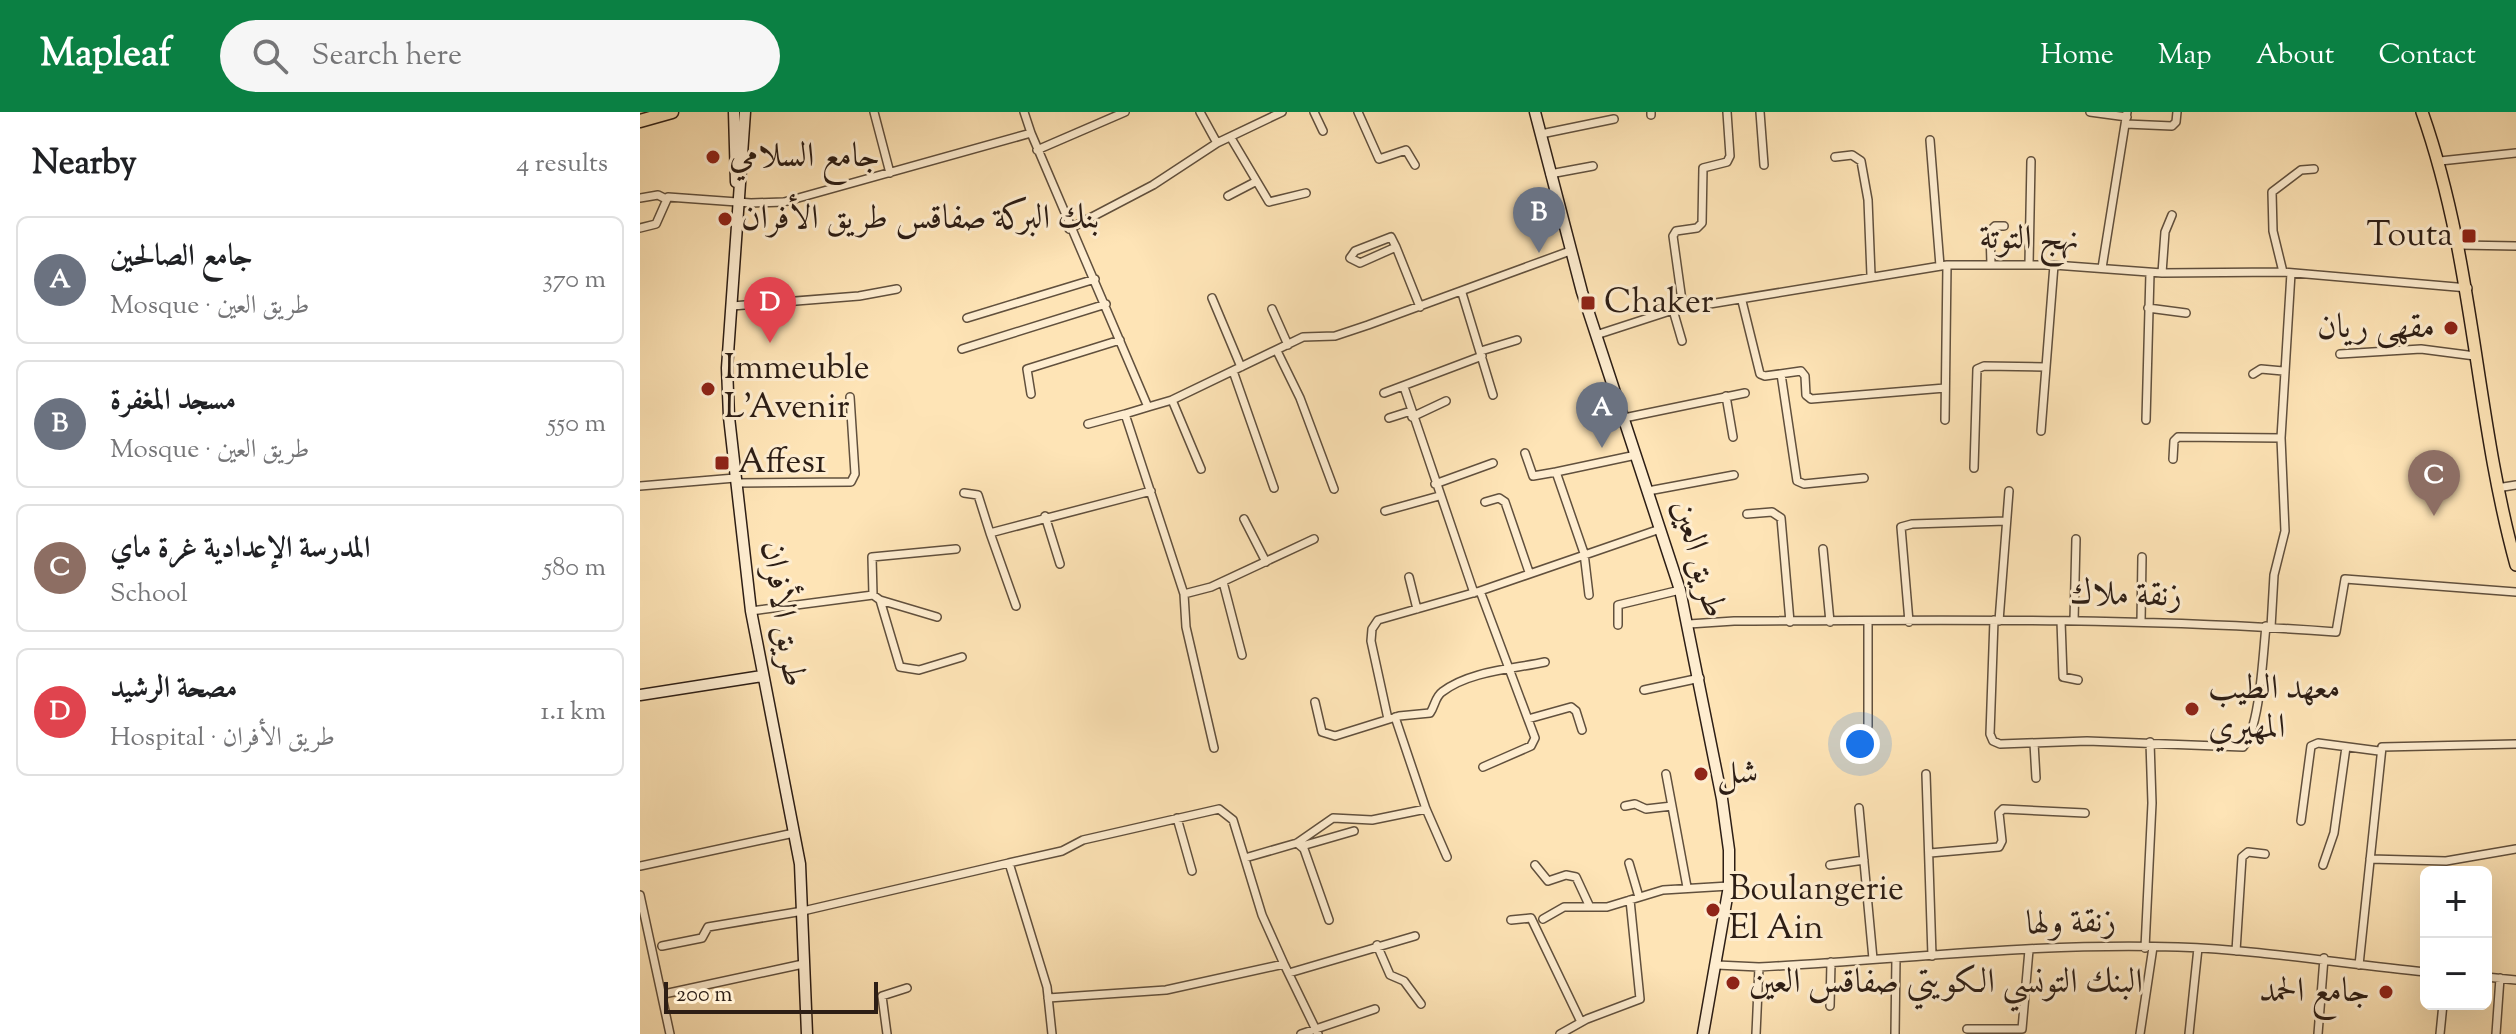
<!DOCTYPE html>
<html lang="en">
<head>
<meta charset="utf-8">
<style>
	:root { --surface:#fff; --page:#f6f6f6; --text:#202124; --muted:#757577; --line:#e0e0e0; --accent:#0b8043 }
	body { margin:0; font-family:"Sorts Mill Goudy",Amiri,serif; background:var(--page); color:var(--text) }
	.controls { position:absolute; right:24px; bottom:24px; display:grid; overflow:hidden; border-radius:12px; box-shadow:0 8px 32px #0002 }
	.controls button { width:72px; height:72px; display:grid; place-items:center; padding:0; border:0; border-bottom:2px solid var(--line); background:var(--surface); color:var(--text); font:40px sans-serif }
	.scale { position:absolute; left:24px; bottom:20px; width:214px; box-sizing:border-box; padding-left:8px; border:4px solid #2d1e15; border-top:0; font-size:22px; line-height:28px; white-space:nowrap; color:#2d1e15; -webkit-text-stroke:6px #feedd0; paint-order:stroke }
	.you { position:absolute; left:1220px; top:632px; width:28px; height:28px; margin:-20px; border:6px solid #fff; border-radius:50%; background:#1a73e8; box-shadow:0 0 0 12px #1a73e833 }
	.badge { display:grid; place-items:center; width:52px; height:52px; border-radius:50%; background:var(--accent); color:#fff; font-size:26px; font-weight:700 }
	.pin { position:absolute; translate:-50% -66px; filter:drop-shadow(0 2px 4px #0008) }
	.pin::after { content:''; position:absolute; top:42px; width:28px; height:24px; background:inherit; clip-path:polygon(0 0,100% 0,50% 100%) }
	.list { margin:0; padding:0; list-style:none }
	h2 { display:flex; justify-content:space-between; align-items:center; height:104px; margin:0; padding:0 32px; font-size:34px }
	h2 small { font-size:26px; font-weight:400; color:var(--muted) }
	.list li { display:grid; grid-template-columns:52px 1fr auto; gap:24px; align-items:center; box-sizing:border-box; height:128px; margin:0 16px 16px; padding:0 16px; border:2px solid var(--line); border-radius:12px }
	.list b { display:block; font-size:30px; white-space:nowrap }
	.list p { margin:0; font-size:26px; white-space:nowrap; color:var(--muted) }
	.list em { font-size:26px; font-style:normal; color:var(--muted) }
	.icon { flex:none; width:44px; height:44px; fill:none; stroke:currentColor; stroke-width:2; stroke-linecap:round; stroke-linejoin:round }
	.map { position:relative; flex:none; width:1876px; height:922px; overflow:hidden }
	header { display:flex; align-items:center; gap:48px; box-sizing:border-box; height:112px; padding:0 40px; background:var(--accent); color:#fff }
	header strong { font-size:38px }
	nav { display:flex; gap:44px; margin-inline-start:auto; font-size:28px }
	.search { width:560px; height:72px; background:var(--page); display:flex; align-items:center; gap:20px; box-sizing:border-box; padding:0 28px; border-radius:44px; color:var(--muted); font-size:30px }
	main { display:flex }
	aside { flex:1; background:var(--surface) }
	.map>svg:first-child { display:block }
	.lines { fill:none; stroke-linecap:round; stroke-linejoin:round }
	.street-casing { stroke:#61503d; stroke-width:10 }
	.secondary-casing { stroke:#2d1e15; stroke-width:13 }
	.primary-casing { stroke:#2d1e15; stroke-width:14 }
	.highway-casing { stroke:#2d1e15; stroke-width:15 }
	.street { stroke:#feedd0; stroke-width:7 }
	.secondary { stroke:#feedd0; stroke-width:10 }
	.primary { stroke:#fee4b6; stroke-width:11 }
	.highway { stroke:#fee4b6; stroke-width:12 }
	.poi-dot { fill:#8f2418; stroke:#feedd0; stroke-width:3 }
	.labels { text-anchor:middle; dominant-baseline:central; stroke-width:6; stroke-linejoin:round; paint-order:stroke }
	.poi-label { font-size:34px; fill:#2d1e15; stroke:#feedd0; text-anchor:start }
	.street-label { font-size:34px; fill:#2d1e15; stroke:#feedd0 }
</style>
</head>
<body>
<header>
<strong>Mapleaf</strong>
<div class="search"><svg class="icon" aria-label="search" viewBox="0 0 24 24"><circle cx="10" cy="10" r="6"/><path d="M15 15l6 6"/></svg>Search here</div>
<nav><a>Home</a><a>Map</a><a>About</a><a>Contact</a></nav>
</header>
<main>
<aside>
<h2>Nearby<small>4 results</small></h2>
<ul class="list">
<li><span class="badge" style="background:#6b7280">A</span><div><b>جامع الصالحين</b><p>Mosque · طريق العين</p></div><em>370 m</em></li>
<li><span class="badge" style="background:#6b7280">B</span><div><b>مسجد المغفرة</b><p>Mosque · طريق العين</p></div><em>550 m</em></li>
<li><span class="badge" style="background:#8d6e63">C</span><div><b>المدرسة الإعدادية غرة ماي</b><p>School</p></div><em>580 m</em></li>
<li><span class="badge" style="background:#e0444e">D</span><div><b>مصحة الرشيد</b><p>Hospital · طريق الأفران</p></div><em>1.1 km</em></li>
</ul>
</aside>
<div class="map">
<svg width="1876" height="922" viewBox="0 0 1876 922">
	<rect width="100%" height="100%" fill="#fee4b6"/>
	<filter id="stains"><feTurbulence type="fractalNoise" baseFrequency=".0025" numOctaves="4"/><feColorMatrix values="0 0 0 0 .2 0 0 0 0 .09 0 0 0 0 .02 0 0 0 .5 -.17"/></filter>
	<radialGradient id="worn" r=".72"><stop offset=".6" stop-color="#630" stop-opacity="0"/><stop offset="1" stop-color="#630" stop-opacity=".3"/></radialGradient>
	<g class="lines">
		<defs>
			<path id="street" d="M 234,0 L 250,61
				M 384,0 L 391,21
				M 560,0 L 577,31
				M 674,0 L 683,19
				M 718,0 L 739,47 L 766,38 L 775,53
				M 1011,0 L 1011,3
				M 1120,0 L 1124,53
				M 1450,0 L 1487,5
				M 1486,12 L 1532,14 L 1536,10 L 1537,0
				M 901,22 L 974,7
				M 591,26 L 629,90 L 666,81
				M 1290,28 L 1300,154
				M 397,38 L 485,0
				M 1195,45 L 1212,43 L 1221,49 L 1228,88 L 1231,163
				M 1800,49 L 1876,41
				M 910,62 L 953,54
				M 588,84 L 615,70
				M 0,86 L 18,83 L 26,87
				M 0,116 L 16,112 L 28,85 L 111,91 L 144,90 L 391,21 L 508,295 L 532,288 L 663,225 L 695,224 L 728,213 L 930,139
				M 429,117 L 513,73 L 577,31 L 642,0
				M 1820,133 L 1876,134
				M 756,135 L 720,151 L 710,146 L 715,139 L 751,125 L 756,135 L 780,195
				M 1351,152 L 1350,119 L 1355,114 L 1364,114
				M 1389,152 L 1391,49
				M 1462,156 L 1487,0
				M 1643,160 L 1633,119 L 1632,80 L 1661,58 L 1674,57
				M 1522,161 L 1525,120 L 1532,103
				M 822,181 L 853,283
				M 572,186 L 601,255
				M 1102,189 L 1120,262 L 1125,264 L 1161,259 L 1165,264 L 1166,283 L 1171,287 L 1305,276
				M 92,194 L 219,184 L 257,177
				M 1043,196 L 1033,124 L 1036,119 L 1057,116 L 1062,111 L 1063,56 L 1087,50 L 1090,44 L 1087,0
				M 1508,196 L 1546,201
				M 632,197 L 648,233
				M 1033,198 L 1042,229
				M 327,206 L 455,167
				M 956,223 L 1033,198 L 1307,153 L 1414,153 L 1522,161 L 1643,160 L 1828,176
				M 322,237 L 466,192
				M 637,239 L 660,286 L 694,377
				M 841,239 L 877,228
				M 1700,242 L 1781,237 L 1835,244
				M 593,259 L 634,376
				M 1141,262 L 1157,369 L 1164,372 L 1224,366
				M 1613,262 L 1621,257 L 1643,259
				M 764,275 L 834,481
				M 744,281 L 842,244
				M 391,282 L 387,257 L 480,228
				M 1086,284 L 1093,325
				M 532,288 L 561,357
				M 508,295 L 485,302 L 544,482 L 546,515 L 574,636
				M 772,305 L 806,289
				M 749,306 L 771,299
				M 984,306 L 1105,281
				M 1305,308 L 1307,153
				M 1506,308 L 1510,161
				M 448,312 L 485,302
				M 1401,319 L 1414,153
				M 885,341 L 893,364 L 916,360 L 944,441 L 949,483
				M 1533,347 L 1534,329 L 1538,325 L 1641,326
				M 1334,356 L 1337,257 L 1344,254 L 1405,255
				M 916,360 L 996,343
				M 96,371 L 211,370 L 215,362 L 210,285
				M 795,372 L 853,351
				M 0,374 L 95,366
				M 1857,376 L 1876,373
				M 1008,379 L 1094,363
				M 324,381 L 338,383 L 350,421
				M 845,390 L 859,386 L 865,390 L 889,460
				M 745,399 L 799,384
				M 1107,402 L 1132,400 L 1141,406 L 1150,510
				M 405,404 L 420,452
				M 604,407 L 626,450
				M 1183,437 L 1190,510
				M 769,465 L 777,497
				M 583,470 L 602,543
				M 840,479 L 895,626 L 891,634 L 843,655
				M 544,482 L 571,475 L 674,427
				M 233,483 L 240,488 L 260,555 L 279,558 L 322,545
				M 240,488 L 297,505
				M 376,494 L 350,421 L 511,379
				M 111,499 L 233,483 L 232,445 L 316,437
				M 1354,508 L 1350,622 L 1353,629 L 1360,632 L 1447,629 L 1603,635 C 1620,617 1623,541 1626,514
				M 1359,509 L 1369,379
				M 1421,509 L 1423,565 L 1438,568
				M 1434,509 L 1436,427
				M 1269,510 L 1261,415 L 1272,412 L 1366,409
				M 1501,510 L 1502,445
				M 1049,512 L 1094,509 C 1295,508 1496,505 1696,520 L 1705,467 L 1876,480
				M 978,513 L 978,493 L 1040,478
				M 1631,515 L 1634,463 L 1645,419 L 1641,326 L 1651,161
				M 1004,578 L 1060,566
				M 675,590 L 682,620 L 695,624 L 759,604 L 790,601 C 795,594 795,585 802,580 C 829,559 873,557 905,550
				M 755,605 L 786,697 L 807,745
				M 748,607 L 731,529 L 732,517 L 738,508 L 840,479 L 1020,417
				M 888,607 L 931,595 L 936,599 L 942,618
				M 1228,614 L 1228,510
				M 1394,631 L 1396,666
				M 1026,662 L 1047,775
				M 1286,662 L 1292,844
				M 985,694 L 995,692 L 1006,697 L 1032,694
				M 1219,696 L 1233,847
				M 537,706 L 552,759
				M 1661,709 L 1671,634 L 1678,631 L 1739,639
				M 657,731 L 664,737 L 689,808
				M 662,734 L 714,719
				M 1290,741 L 1359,735 L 1362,729 L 1359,701 L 1363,697 L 1445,701
				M 605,746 L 657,731 L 693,706 L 732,708 L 786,697
				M 1730,747 L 1806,749 L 1876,737
				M 369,751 L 422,739 L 443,728 L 579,697 L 593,708 L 622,803 L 644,852
				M 989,751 L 999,785
				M 895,753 L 908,769 L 926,763 L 936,765 L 949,793
				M 1190,753 L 1224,748
				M 1683,753 L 1694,721 L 1706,635
				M 0,754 L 154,721
				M 0,783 L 30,922
				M 903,807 L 924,795 L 967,795 L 1023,778 L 1089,774
				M 871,808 L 891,806 L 941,910
				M 737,833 L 750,863 L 764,869 L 781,892
				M 22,834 L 62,826 L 68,815 L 163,799 L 369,751 L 407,875 L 412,922
				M 1505,836 L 1512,691 L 1510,630
				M 1596,839 L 1602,745 L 1608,740 L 1625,742
				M 1077,853 L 1119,855 C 1258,848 1399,830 1538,835 C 1622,838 1703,852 1786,860
				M 1719,853 L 1742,635 L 1876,632
				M 649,861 L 775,824
				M 1846,865 L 1876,868
				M 24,882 L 163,852
				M 408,886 L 526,878 L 644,852 L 678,922
				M 1190,894 L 1191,850
				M 1327,917 L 1382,917 L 1389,838
				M 247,922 L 242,884 L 267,876
				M 661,922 L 735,897
				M 920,922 L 947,907 L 1000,887 L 990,788
				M 1116,922 L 1119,855
				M 1255,922 L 1256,846
				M 1500,922 L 1513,835
				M 1549,922 L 1558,836
				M 1678,922 L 1684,846
				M 1800,922 L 1803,892
				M 1856,922 L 1860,866"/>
			<path id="secondary" d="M 94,0 L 96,70
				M 105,0 L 87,256 L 89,305 L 111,499 L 160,752 L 167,922
				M 895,0 L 942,180 L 1040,478 L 1082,687 L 1089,738 L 1089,774 L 1063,922
				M 0,583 L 122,564"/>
			<path id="primary" d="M 1782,0 C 1835,150 1834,300 1876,453"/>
			<path id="highway" d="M 0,9 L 32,0"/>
		</defs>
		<use href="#street" class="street-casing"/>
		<use href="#secondary" class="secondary-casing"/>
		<use href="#primary" class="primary-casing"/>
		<use href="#highway" class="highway-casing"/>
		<use href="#street" class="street"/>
		<use href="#secondary" class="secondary"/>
		<use href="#primary" class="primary"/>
		<use href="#highway" class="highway"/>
	</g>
	<g class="poi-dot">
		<circle cx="73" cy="45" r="8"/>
		<circle cx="85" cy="107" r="8"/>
		<rect x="1821" y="116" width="16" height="16" rx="4"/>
		<rect x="940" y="183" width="16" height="16" rx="4"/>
		<circle cx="1811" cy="216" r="8"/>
		<circle cx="68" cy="277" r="8"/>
		<rect x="74" y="343" width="16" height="16" rx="4"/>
		<circle cx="1552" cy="597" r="8"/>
		<circle cx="1061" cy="662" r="8"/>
		<circle cx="1073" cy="798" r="8"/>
		<circle cx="1093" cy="871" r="8"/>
		<circle cx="1746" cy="880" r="8"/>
	</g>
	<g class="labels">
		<g class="poi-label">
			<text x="89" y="45">جامع السلامي</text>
			<text x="101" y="107">بنك البركة صفاقس طريق الأفران</text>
			<text x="1813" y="124" text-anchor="end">Touta</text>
			<text x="964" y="191">Chaker</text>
			<text x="1795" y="216" text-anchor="end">مقهى ريان</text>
			<text x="84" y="257">Immeuble<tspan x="84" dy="39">L'Avenir</tspan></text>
			<text x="98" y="351">Affes1</text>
			<text x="1568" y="577">معهد الطيب<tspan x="1568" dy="39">المهيري</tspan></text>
			<text x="1077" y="662">شل</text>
			<text x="1089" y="778">Boulangerie<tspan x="1089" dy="39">El Ain</tspan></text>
			<text x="1109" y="871">البنك التونسي الكويتي صفاقس العين</text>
			<text x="1730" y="880" text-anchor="end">جامع الحمد</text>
		</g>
		<g class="street-label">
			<text transform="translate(1389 128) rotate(1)">نهج التوتة</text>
			<text transform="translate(1058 447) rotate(74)">طريق العين</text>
			<text transform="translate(1486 484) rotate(1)">زنقة ملاك</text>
			<text transform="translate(142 502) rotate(81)">طريق الأفران</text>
			<text transform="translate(1431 812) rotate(-2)">زنقة ولها</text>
		</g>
	</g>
	<rect width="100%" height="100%" filter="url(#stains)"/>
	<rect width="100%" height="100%" fill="url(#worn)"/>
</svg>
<div class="controls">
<button>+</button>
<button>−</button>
</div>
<div class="scale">200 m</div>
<div class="you"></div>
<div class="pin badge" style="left:962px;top:336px;background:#6b7280">A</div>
<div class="pin badge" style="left:899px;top:141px;background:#6b7280">B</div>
<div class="pin badge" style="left:1794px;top:404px;background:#8d6e63">C</div>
<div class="pin badge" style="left:130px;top:231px;background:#e0444e">D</div>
</div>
</main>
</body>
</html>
